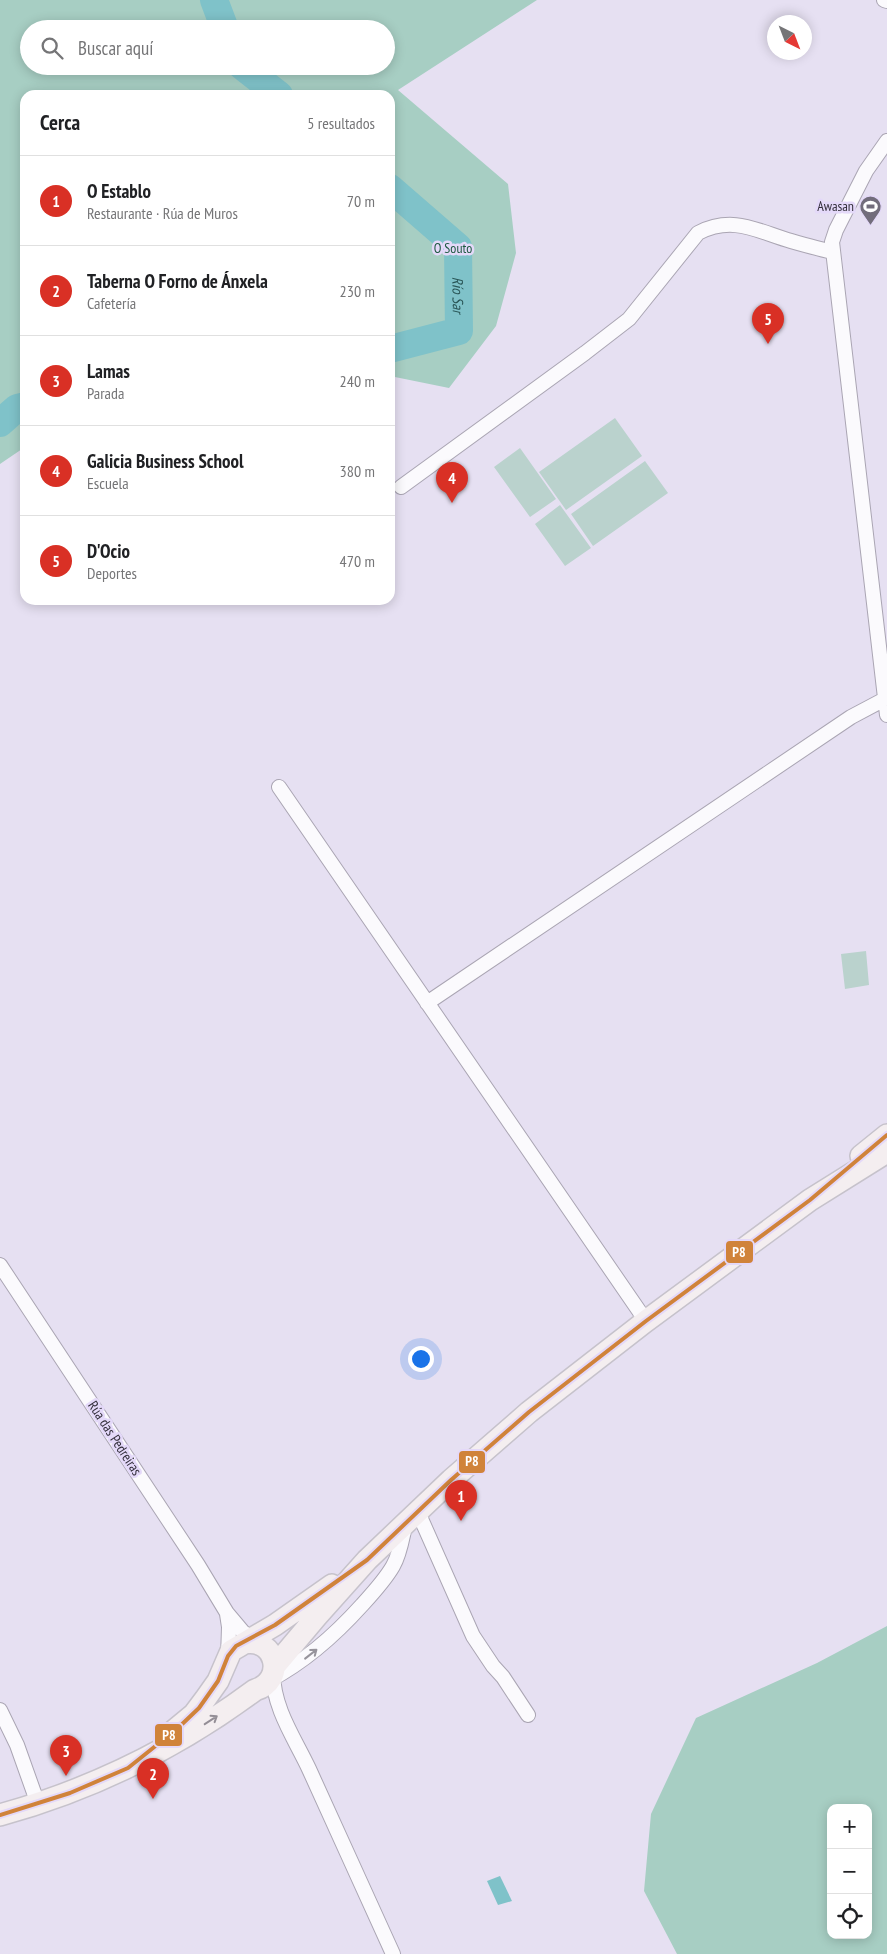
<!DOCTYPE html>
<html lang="es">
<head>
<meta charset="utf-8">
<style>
	:root { --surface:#fff; --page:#f6f6f6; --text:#202124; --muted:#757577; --line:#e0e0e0; --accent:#d93025 }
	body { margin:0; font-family:"PT Sans Narrow",sans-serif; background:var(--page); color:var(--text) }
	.controls { position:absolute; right:15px; bottom:15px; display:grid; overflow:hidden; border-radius:10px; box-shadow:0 2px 12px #0003 }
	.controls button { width:45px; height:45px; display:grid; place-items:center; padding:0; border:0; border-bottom:1px solid var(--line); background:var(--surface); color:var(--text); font:25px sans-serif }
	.compass { position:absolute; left:767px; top:15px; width:45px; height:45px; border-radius:50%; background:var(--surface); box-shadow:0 2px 12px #0003; rotate:138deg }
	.you { position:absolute; left:420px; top:1358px; width:18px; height:18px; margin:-12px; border:4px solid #fff; border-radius:50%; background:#1a73e8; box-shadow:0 0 0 8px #1a73e833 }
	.badge { display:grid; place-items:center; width:32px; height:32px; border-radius:50%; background:var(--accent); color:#fff; font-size:16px; font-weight:700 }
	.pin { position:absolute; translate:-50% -41px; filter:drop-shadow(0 1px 2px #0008) }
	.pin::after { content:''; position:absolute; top:26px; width:18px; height:15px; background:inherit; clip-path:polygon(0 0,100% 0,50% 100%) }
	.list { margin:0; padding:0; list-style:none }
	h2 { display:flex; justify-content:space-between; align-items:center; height:65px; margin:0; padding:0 20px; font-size:21px }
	h2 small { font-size:16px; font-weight:400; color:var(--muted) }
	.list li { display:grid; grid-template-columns:32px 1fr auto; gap:15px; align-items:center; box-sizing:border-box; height:90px; padding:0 20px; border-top:1px solid var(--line) }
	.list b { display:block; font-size:19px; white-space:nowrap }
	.list p { margin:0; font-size:16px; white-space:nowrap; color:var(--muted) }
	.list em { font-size:16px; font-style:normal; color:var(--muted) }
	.icon { flex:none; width:28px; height:28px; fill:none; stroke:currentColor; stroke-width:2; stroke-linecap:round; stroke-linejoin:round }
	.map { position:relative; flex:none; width:887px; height:1954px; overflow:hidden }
	.search { position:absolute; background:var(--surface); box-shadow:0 2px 12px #0003; left:20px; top:20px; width:375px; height:55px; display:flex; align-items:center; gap:12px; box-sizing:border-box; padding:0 18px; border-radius:28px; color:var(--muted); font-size:19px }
	.panel { position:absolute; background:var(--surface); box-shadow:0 2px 12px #0003; left:20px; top:90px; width:375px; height:515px; border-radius:15px }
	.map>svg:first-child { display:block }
	.green { fill:#bad2cd }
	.forest { fill:#a7cec3; fill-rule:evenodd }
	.water { fill:#7fc2c9 }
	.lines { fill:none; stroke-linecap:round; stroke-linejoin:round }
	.river { stroke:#7fc2c9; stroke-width:28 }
	.minor-casing { stroke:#aaa5b3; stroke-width:16 }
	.primary-casing { stroke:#c6c2cb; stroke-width:24 }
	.minor { stroke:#fbfafd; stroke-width:14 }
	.primary { stroke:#f4eef0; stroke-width:21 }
	.bus-1-casing { stroke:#e4d9f9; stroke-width:8 }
	.bus-1 { stroke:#d0833a; stroke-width:4 }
	.oneway { stroke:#97949c }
	.oneway2 { stroke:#948e96 }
	.labels { text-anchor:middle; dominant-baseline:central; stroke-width:5; stroke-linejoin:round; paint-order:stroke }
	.poi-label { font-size:14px; fill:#332f3b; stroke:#e4d9f9; text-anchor:end }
	.park-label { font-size:14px; fill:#1f5a42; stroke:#e4d9f9 }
	.street-label { font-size:14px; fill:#332f3b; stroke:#e4d9f9 }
	.water-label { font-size:15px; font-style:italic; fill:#295556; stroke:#e4d9f9 }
	.line-badge { stroke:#e4d9f9; stroke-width:2 }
	.badge-label { font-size:14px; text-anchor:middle; font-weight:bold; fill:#fff }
</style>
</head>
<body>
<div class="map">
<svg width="887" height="1954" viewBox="0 0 887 1954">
	<rect width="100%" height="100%" fill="#e6e0f2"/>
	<path class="green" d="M 615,418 L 642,456 L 566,510 L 539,472 Z
		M 520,448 L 556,499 L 530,517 L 494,467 Z
		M 645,461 L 668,493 L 593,546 L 571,514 Z
		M 560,505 L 591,548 L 565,566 L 535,524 Z
		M 866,951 L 869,985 L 845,989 L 841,954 Z"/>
	<path class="forest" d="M 0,0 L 537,0 L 398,90 L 508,184 L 516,253 L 496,326 L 449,388 L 390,376 L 390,95 L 25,95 L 25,447 L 0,464 ZM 29,29 L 386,29 L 386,66 L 29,66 Z
		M 887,1626 L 887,1954 L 677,1954 L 644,1891 L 651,1814 L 696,1718 L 817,1663 ZM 831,1808 L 868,1808 L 868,1935 L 831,1935 Z"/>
	<path class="water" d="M 500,1876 L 512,1901 L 498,1905 L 487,1881 Z"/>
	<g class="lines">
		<g class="river">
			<path d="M 214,0 L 225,29"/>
			<path d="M 242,66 L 279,95"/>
			<path id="s1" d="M 390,188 L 458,247 L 459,331 L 390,349"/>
			<path d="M 0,423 L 17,408 L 25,406"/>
		</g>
		<defs>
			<path id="minor" d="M 884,0 L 887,1
				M 887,141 L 866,171 L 836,230 L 832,242 L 887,715
				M 401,487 L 585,353 L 629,319 L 698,233 C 733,215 757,231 791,241 C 805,245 819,249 833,252
				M 279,787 L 646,1321
				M 427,1003 L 851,717 L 885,699
				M 0,1265 L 198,1565 L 227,1613 L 243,1632 L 258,1642
				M 418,1512 L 473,1636 L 493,1666 L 503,1677 L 528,1715
				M 227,1614 L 229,1627 L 228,1657
				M 273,1673 C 273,1708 295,1739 309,1769 C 337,1831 365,1892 393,1954
				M 270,1680 C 306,1661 335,1635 362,1605 C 373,1593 385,1580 393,1566 C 400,1554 402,1539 405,1526
				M 0,1710 L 17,1745 L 38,1804"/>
			<path id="primary" d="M 861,1156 L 887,1135
				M 274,1667 L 317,1616 L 367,1560 L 451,1480 L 529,1412 L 646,1321 L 810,1200 L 887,1152
				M 171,1733 L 194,1714 L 206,1698 L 218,1681 L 231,1651 L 275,1625 L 332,1585
				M 0,1815 C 94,1789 177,1748 255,1690 C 286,1681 277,1637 244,1643"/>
		</defs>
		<use href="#minor" class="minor-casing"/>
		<use href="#primary" class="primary-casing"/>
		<use href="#minor" class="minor"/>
		<use href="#primary" class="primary"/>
		<defs>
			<path id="bus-1" d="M 0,1815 L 70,1793 L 128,1768 L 178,1728 L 199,1708 L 218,1681 L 228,1656 L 236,1646 L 275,1625 L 367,1560 L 451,1480 L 529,1412 L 646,1321 L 810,1200 L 887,1135"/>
		</defs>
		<use href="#bus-1" class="bus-1-casing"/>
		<use href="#bus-1" class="bus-1"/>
	</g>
	<defs><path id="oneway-shaft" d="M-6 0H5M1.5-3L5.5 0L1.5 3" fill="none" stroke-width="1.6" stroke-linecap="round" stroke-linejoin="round" transform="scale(1.25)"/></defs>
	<use class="oneway" href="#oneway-shaft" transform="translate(311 1654) rotate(-38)"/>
	<use class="oneway2" href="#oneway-shaft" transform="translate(211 1720) rotate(-33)"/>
	<defs>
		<symbol id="stadium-pin" viewBox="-11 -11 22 30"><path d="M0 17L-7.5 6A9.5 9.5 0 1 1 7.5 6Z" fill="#726d7b" stroke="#e4d9f9"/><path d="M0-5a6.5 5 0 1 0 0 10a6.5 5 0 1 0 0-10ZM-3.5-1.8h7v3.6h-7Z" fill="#fff"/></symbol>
	</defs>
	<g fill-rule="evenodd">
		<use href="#stadium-pin" x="858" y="194" width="25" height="34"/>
	</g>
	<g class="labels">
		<g class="poi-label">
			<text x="854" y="206">Awasan</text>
		</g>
		<g class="park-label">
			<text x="453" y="248">O Souto</text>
		</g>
		<g class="street-label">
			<text transform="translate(115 1438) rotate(57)">Rúa das Pedreiras</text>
		</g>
		<g class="water-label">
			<text stroke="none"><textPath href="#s1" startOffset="138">Río Sar</textPath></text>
		</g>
	</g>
	<g class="line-badge">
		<rect x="725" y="1240" width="29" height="24" rx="5" fill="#d0833a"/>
		<rect x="458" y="1450" width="28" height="24" rx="5" fill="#d0833a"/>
		<rect x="154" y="1723" width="29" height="24" rx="5" fill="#d0833a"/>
	</g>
	<g class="badge-label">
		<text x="739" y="1257">P8</text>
		<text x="472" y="1466">P8</text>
		<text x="169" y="1740">P8</text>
	</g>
</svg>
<div class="controls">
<button>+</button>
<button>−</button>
<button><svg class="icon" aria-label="locate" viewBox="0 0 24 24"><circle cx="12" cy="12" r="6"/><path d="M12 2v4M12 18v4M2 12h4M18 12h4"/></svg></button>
</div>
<svg class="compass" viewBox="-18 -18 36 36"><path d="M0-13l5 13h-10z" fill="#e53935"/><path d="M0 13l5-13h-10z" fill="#757577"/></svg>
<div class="you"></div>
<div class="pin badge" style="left:461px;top:1521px">1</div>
<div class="pin badge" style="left:153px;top:1799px">2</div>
<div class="pin badge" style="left:66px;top:1776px">3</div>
<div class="pin badge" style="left:452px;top:503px">4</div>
<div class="pin badge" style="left:768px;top:344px">5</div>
<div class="search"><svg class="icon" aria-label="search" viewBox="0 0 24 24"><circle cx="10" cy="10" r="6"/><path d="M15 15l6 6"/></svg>Buscar aquí</div>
<section class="panel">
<h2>Cerca<small>5 resultados</small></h2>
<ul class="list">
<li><span class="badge">1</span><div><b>O Establo</b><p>Restaurante · Rúa de Muros</p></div><em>70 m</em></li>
<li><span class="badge">2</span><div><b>Taberna O Forno de Ánxela</b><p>Cafetería</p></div><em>230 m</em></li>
<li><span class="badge">3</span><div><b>Lamas</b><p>Parada</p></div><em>240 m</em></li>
<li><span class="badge">4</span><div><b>Galicia Business School</b><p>Escuela</p></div><em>380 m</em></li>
<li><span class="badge">5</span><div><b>D'Ocio</b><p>Deportes</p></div><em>470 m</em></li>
</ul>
</section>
</div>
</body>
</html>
